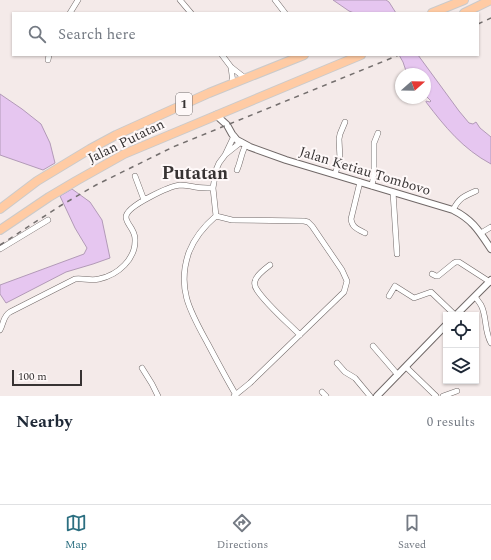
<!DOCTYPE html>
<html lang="en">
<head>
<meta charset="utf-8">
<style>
	:root { --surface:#fff; --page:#f6f6f7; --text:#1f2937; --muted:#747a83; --line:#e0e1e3; --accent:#2c6f81 }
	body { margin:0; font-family:Spectral,serif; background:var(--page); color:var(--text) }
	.controls { position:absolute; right:12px; bottom:12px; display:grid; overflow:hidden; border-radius:0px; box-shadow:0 1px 3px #0004 }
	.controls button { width:36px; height:36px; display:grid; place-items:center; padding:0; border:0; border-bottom:1px solid var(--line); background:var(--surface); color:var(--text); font:20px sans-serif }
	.compass { position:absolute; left:395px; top:68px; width:36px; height:36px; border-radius:50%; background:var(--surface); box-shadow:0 1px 3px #0004; rotate:70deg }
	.scale { position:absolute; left:12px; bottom:10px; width:70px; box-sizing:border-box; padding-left:4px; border:2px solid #373333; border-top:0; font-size:11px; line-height:14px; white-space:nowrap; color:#373333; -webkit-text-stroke:3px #fef8f8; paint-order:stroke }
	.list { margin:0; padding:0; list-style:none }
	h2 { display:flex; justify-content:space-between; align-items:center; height:52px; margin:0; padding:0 16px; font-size:17px }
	h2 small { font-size:13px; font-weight:400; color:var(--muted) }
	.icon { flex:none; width:22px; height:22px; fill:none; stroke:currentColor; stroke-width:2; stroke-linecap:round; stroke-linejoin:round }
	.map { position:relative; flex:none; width:491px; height:396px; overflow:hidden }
	.search { position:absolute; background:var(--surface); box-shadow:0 1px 3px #0004; left:12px; right:12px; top:12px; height:44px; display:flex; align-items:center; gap:10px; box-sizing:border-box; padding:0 14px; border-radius:0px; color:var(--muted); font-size:15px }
	.sheet { height:108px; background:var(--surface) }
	nav { display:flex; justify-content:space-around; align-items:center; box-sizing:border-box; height:56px; border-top:1px solid var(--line); background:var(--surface); font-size:11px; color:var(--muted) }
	nav a { display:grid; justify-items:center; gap:2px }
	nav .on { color:var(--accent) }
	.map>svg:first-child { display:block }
	.water { fill:#e6c6f0; stroke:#b29ab7 }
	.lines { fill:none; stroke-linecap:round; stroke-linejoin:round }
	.minor-casing { stroke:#716968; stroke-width:6 }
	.tertiary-casing { stroke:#716968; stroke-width:8 }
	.trunk-casing { stroke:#cbcaca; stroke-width:10 }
	.minor { stroke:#fff; stroke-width:5 }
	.tertiary { stroke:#fff; stroke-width:6 }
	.trunk { stroke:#ffcba4; stroke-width:8 }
	.rail { stroke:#746f6e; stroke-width:1.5; stroke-dasharray:5 5; stroke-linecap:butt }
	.labels { text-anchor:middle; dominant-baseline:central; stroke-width:4; stroke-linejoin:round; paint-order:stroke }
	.shield { fill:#fef8f8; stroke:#736e6e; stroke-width:1 }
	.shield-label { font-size:13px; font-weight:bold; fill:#373333 }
	.street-label { font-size:14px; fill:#373333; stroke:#fef8f8 }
	.district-label { font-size:18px; font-weight:bold; fill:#373333; stroke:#fef8f8 }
</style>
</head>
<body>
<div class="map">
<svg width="491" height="396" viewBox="0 0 491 396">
	<rect width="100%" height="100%" fill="#f4eae9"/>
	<path class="water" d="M 333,0 L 386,0 L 389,2 L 396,13 L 354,13 L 349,11 Z
		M 399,55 L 418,55 L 459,111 L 469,123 L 473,124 L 476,122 L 480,128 L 491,137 L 491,164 C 463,149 445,127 426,102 L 426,101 L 430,102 L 431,101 L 425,95 L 425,74 L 407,74 L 403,62 Z
		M 0,94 L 22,109 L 41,124 L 50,143 L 55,163 L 43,170 L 0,155 Z
		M 72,189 L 90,202 L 102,220 L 110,258 L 93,264 L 66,272 L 6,303 L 0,294 L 0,285 L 84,254 L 87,248 L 75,228 L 60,196 Z"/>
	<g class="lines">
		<defs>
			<path id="minor" d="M 180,0 L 191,13
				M 275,0 L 285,13
				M 70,13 L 78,0
				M 222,55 L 231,67 L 245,78
				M 48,60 L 49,55
				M 231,67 L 233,83
				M 226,154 L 241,142
				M 237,170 C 241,161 241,153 246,145
				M 335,174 L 340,159 L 339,139 L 340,134 L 345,122
				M 135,176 L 144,200
				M 360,182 L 351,219 C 352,228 358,229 365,233
				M 372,186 L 374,172 L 374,143 L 378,133
				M 393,192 L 397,254
				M 453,210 C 459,198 464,196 476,191
				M 216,216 L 232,220 L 304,221 L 308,222 L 312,226 L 342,270 L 347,281 L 344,292 L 250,383 L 234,396
				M 216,216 C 203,227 195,237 189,252 C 176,289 191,313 208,344 C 217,361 226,378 236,395
				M 216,216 L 213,188 L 216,170 L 219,163 L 225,155 L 234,136
				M 481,233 L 491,227
				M 0,249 L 48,220
				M 270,265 C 266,268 256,276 255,281 C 254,284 255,287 257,290 C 267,305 287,322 300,335
				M 432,274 L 436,276 L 438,276 L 454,263 L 456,262 L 459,262 L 490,282
				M 389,296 L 395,286 L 414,298 L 431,292 L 455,315
				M 475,297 C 477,299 479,302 481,305 C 487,316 484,331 491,343
				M 0,330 C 4,323 3,316 10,312 L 75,279 C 83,278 91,281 99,279 C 118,275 136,259 135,239 C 135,229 126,224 126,217 C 126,206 170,186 180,185 C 185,185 190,186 195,187 C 201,188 207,188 213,188
				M 373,346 L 398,375
				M 337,363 L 345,372 L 355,378 L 370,396
				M 406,367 L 436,396
				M 142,368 L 152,384 L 158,396
				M 322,392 L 326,396
				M 443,396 L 457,391"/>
			<path id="tertiary" d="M 216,115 L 227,125 L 232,134 L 237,140 L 250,147 L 286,160 L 453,210 C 473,220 479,231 491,249
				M 456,315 L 491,280
				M 377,396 L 446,325"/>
			<path id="trunk" d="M 432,13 L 464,0
				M 464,13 L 491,0
				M 0,209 L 37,181 L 90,149 L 116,135 L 209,93 L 304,55
				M 0,230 L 49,197 L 76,181 L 124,154 L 361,55"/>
		</defs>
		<use href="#minor" class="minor-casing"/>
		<use href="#tertiary" class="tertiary-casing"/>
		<use href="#trunk" class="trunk-casing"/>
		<use href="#minor" class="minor"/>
		<use href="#tertiary" class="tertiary"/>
		<use href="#trunk" class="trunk"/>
		<path class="rail" d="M 478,24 L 491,18
			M 0,245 L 60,206 L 96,185 L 173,147 L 399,55"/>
	</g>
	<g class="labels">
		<rect class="shield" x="176" y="93" width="16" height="22" rx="3"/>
		<g class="shield-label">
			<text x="184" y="104">1</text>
		</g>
		<g class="street-label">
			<text transform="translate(126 141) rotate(-26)">Jalan Putatan</text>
			<text transform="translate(365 171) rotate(17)">Jalan Ketiau Tombovo</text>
		</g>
		<g class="district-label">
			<text x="195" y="173">Putatan</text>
		</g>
	</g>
</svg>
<div class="controls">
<button><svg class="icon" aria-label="locate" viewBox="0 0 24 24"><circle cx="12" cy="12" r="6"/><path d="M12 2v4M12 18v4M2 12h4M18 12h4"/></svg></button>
<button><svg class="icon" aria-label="layers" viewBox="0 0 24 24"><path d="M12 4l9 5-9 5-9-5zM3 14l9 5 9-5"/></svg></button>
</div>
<svg class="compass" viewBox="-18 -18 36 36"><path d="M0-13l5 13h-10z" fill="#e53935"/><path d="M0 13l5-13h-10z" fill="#747a83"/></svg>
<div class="scale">100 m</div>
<div class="search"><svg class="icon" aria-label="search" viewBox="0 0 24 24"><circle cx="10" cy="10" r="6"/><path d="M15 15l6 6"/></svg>Search here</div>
</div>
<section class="sheet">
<h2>Nearby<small>0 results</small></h2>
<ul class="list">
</ul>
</section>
<nav>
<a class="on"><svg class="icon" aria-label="map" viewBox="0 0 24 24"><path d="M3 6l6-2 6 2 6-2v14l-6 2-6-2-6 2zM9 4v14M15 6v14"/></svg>Map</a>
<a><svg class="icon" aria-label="directions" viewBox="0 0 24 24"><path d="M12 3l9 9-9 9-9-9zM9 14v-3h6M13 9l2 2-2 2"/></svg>Directions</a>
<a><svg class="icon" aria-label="saved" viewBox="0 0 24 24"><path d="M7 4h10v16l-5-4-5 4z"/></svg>Saved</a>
</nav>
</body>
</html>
